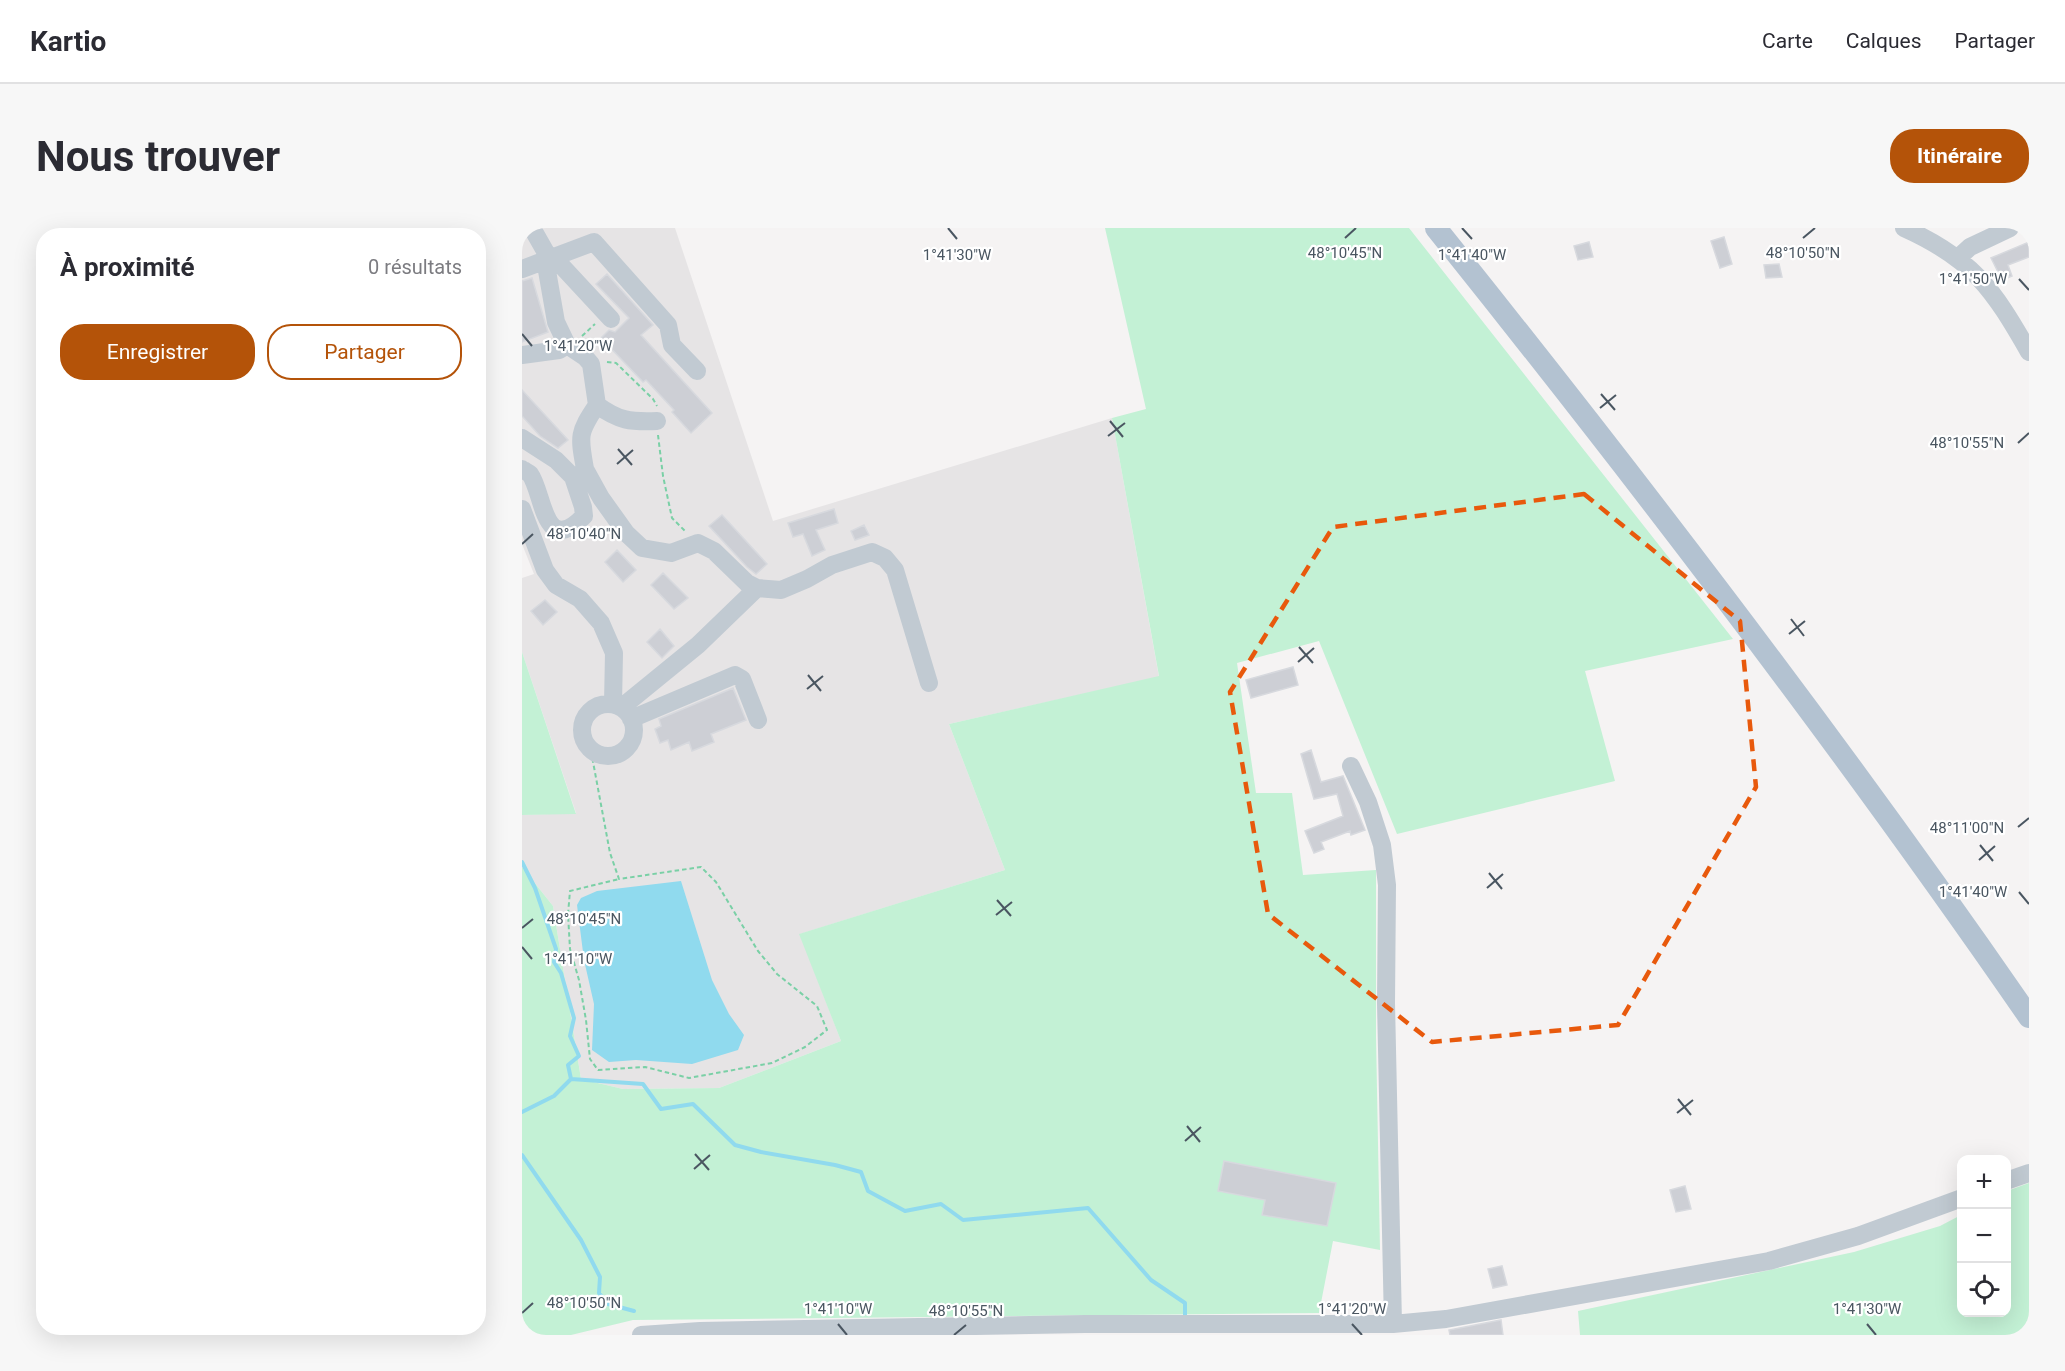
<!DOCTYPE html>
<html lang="fr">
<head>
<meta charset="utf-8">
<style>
	:root { --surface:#fff; --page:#f7f7f7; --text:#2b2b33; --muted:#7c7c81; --line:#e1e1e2; --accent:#b45309 }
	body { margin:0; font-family:Roboto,sans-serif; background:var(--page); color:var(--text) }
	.controls { position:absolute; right:18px; bottom:18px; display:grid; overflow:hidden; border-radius:12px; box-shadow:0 6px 24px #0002 }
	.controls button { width:54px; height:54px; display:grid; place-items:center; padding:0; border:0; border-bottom:2px solid var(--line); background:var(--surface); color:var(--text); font:30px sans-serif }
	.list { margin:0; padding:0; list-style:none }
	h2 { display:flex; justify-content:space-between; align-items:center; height:78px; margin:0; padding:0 24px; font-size:26px }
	h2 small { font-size:20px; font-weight:400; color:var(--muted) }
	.actions { display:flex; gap:12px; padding:18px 24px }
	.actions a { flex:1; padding:14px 0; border:2px solid var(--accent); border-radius:24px; text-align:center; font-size:21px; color:var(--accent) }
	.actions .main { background:var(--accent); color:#fff }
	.icon { flex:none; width:33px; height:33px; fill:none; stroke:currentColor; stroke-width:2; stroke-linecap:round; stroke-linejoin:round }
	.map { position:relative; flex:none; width:1507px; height:1107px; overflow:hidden; border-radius:24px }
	header { display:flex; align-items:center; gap:36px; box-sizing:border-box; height:84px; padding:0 30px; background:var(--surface); border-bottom:2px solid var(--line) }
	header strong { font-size:28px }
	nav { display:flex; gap:33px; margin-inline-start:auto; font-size:21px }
	.intro { display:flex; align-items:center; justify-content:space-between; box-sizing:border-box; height:144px; padding:0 36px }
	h1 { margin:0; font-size:42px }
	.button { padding:15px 27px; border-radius:24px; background:var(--accent); color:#fff; font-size:21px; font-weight:700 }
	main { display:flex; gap:36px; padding:0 36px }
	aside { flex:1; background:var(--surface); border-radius:24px; box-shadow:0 6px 24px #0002 }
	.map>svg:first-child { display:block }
	.education { fill:#e6e4e5 }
	.green { fill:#c3f1d5 }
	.water { fill:#90daee }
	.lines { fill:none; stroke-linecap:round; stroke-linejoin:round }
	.stream { stroke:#90daee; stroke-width:4 }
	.building { fill:#cdcfd5; stroke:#d7d9de; stroke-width:1.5 }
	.path { stroke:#7ad0a6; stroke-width:2; stroke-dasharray:4.5 3; stroke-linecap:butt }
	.minor { stroke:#c1cad2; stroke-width:18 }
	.major { stroke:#b3c2d1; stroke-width:22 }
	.marked { fill:none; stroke:#e8590c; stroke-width:4.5; stroke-dasharray:12 8; stroke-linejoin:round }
	.ticks { fill:none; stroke:#4a5661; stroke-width:2 }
	.ticks-label { font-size:15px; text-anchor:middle; fill:#4a5661; stroke:#fff; stroke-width:4.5; stroke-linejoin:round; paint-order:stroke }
</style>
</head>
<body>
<header>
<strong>Kartio</strong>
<nav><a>Carte</a><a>Calques</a><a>Partager</a></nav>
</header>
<div class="intro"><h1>Nous trouver</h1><a class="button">Itinéraire</a></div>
<main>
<aside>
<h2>À proximité<small>0 résultats</small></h2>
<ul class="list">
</ul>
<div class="actions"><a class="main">Enregistrer</a><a>Partager</a></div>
</aside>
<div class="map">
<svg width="1507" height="1107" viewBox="0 0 1507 1107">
	<rect width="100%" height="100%" fill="#f5f3f3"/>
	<path class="education" d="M 0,0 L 153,0 L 251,293 L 590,190 L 637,449 L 427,496 L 483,642 L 278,706 L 319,813 L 197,860 L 101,861 L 59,851 L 31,678 L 0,639 L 0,587 L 54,585 L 0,424 L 0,350 L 12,346 L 0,316 Z"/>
	<path class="green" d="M 583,0 L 887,0 L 1211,411 L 1063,443 L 1093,553 L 875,606 L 797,413 L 715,435 L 734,565 L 770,565 L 781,647 L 854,642 L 854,809 L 858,1022 L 811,1013 L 797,1085 L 111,1092 L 49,1107 L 0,1107 L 0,639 L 31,678 L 59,851 L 101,861 L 197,860 L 319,813 L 277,706 L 483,642 L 427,496 L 637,448 L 590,190 L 624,181 Z
		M 0,424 L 54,586 L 0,587 Z
		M 1507,955 L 1507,1107 L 1058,1107 L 1056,1083 L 1332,1024 L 1418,998 L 1439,987 L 1440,1084 L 1484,1084 L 1485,963 Z"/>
	<path class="water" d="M 159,653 L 190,752 L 207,786 L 222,807 L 216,822 L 170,836 L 114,832 L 87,834 L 70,822 L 72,776 L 62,732 L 55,677 L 59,670 L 75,663 Z"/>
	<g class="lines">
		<path class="stream" d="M 0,634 L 13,660 L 34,721 L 32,734 L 39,745 L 52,790 L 48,808 L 57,828 L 46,837 L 49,851
			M 0,884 L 32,868 L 49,851 L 121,856 L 139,881 L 171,876 L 213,917 L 239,924 L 313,937 L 339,944 L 346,963 L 383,983 L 419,976 L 441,992 L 566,980 L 629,1052 L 663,1075 L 663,1091
			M 0,927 L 59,1012 L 78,1049 L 77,1065 L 86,1076 L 112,1083"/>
	</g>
	<path class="building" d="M 1202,9 L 1210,36 L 1198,40 L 1189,13 Z
		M 1067,14 L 1071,29 L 1056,32 L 1052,18 Z
		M 1507,14 L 1507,29 L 1486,37 L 1490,48 L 1480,52 L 1469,30 Z
		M 1257,36 L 1260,49 L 1244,50 L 1242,37 Z
		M 85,46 L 131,97 L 119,107 L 190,185 L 169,205 L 150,184 L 152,182 L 124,152 L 121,154 L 79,110 L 87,102 L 93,104 L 107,90 L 74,56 Z
		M 10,50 L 26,104 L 0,114 L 0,53 Z
		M 0,162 L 46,212 L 36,220 L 18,208 L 0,188 Z
		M 312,281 L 316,295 L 294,302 L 303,322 L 290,328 L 281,306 L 271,309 L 266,295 Z
		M 200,287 L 245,336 L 234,346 L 225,339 L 187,298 Z
		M 342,297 L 347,307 L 333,312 L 329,303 Z
		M 95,322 L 114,342 L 101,354 L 83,334 Z
		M 141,345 L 166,370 L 152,381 L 129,357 Z
		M 23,372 L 35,384 L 21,397 L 9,383 Z
		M 138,401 L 152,418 L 140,430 L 125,414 Z
		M 771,439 L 776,457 L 729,470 L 724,452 Z
		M 211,460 L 224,492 L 189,506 L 192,514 L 170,523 L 167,514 L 149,522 L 146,512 L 138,515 L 133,501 L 139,498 L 137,491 Z
		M 789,522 L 799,554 L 821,548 L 843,602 L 829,607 L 828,603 L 799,614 L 802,621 L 792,625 L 783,603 L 821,588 L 815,566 L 792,571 L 779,526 Z
		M 702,933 L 814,955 L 805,998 L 740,987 L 743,972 L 696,963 Z
		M 1163,958 L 1169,981 L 1154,984 L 1148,962 Z
		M 980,1038 L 985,1057 L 971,1060 L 966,1041 Z
		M 979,1092 L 981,1107 L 928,1107 L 927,1102 Z"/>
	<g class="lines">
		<path class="path" d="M 60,108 L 73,96
			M 85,134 L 94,135 L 131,171 L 135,178
			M 136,207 L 141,248 L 150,290 L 163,303
			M 69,523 L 88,625 L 97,651 L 179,639 L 194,654 L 236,723 L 255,746 L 295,778 L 305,802 L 283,819 L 250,835 L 167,850 L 123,839 L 76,842 L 68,831 L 64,792 L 57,752 L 48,721 L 46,686 L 48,663 L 97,651"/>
		<path class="minor" d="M 10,0 L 27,30 L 24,37 L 34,94 L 45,117 L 63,129 L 69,136 L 75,177 C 97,193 108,194 135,193
			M 1382,0 C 1451,31 1471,61 1507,124
			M 27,30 L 37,35 L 89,91
			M 1436,30 L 1448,19 L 1488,0
			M 0,41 L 72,14 L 146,97 L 150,117 L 175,143
			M 0,127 L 37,122 L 45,117
			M 0,210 L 34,232 L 51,249 L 57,247 L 63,241 C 57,208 56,205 75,177
			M 0,241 C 1,242 7,245 8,246 C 22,265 21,330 62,288 L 61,279 L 51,249
			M 63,241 L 79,270 L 104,305 L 120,320 L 149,325 L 176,315 L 192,323 L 225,355 L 235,360 L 259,362 L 285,351 L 310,337 L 350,324 L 363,330 L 373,342 L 407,455
			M 0,281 L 23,342 L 34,357 L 58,371 L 79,395 L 92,425 L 91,476
			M60 502a26 26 0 1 1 52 0a26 26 0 1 1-52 0Z
			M 100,479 L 176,417 L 235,360
			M 109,491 L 213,447 L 220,451 L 236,492
			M 829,538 L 846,574 L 860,617 L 865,657 L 864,775 L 871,1096
			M 1484,953 L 1507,945
			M 119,1107 L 178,1103 L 563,1096 L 871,1096 L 924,1091 L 1247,1033 L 1336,1008 L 1440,970"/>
		<path class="major" d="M 914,0 C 1120,257 1320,518 1507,789"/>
	</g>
	<path class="marked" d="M 1062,266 L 1218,393 L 1234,559 L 1096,797 L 910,814 L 746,686 L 708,464 L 811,299 Z"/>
	<path class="ticks" d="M 426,0 L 435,11M 940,0 L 950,11M 823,10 L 834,0M 1281,10 L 1293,0M 1497,51 L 1507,62M 0,106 L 10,118M 1079,166 L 1093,182M 1078,180 L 1094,167M 588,193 L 601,209M 586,208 L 603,195M 1496,215 L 1507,205M 96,221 L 110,237M 95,236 L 111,222M 0,316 L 11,306M 1269,391 L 1282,408M 1267,406 L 1283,393M 777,419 L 791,435M 776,434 L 792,420M 286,447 L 299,463M 285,461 L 301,448M 1496,599 L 1507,590M 1458,617 L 1471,633M 1457,632 L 1473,618M 967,645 L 980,661M 965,660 L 981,646M 1497,664 L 1507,676M 475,672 L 489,688M 474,687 L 490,674M 0,700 L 11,691M 0,719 L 10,731M 1156,871 L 1169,887M 1155,885 L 1171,872M 665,898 L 678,914M 663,913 L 679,899M 173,926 L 187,942M 172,941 L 188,927M 0,1085 L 11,1075M 316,1096 L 325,1107M 830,1096 L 840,1107M 1345,1096 L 1354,1107M 432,1107 L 444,1097"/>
	<g class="ticks-label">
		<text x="823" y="30">48°10'45"N</text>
		<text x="1281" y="30">48°10'50"N</text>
		<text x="435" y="32">1°41'30"W</text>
		<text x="950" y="32">1°41'40"W</text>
		<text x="1451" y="56">1°41'50"W</text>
		<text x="56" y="123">1°41'20"W</text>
		<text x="1445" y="220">48°10'55"N</text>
		<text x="62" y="311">48°10'40"N</text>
		<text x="1445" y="605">48°11'00"N</text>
		<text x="1451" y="669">1°41'40"W</text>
		<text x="62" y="696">48°10'45"N</text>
		<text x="56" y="736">1°41'10"W</text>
		<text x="62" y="1080">48°10'50"N</text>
		<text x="316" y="1086">1°41'10"W</text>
		<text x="830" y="1086">1°41'20"W</text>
		<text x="1345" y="1086">1°41'30"W</text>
		<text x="444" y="1088">48°10'55"N</text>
	</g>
</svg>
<div class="controls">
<button>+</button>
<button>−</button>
<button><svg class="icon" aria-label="locate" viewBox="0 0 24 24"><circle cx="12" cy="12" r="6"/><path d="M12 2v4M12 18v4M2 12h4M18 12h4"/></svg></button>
</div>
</div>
</main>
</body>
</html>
